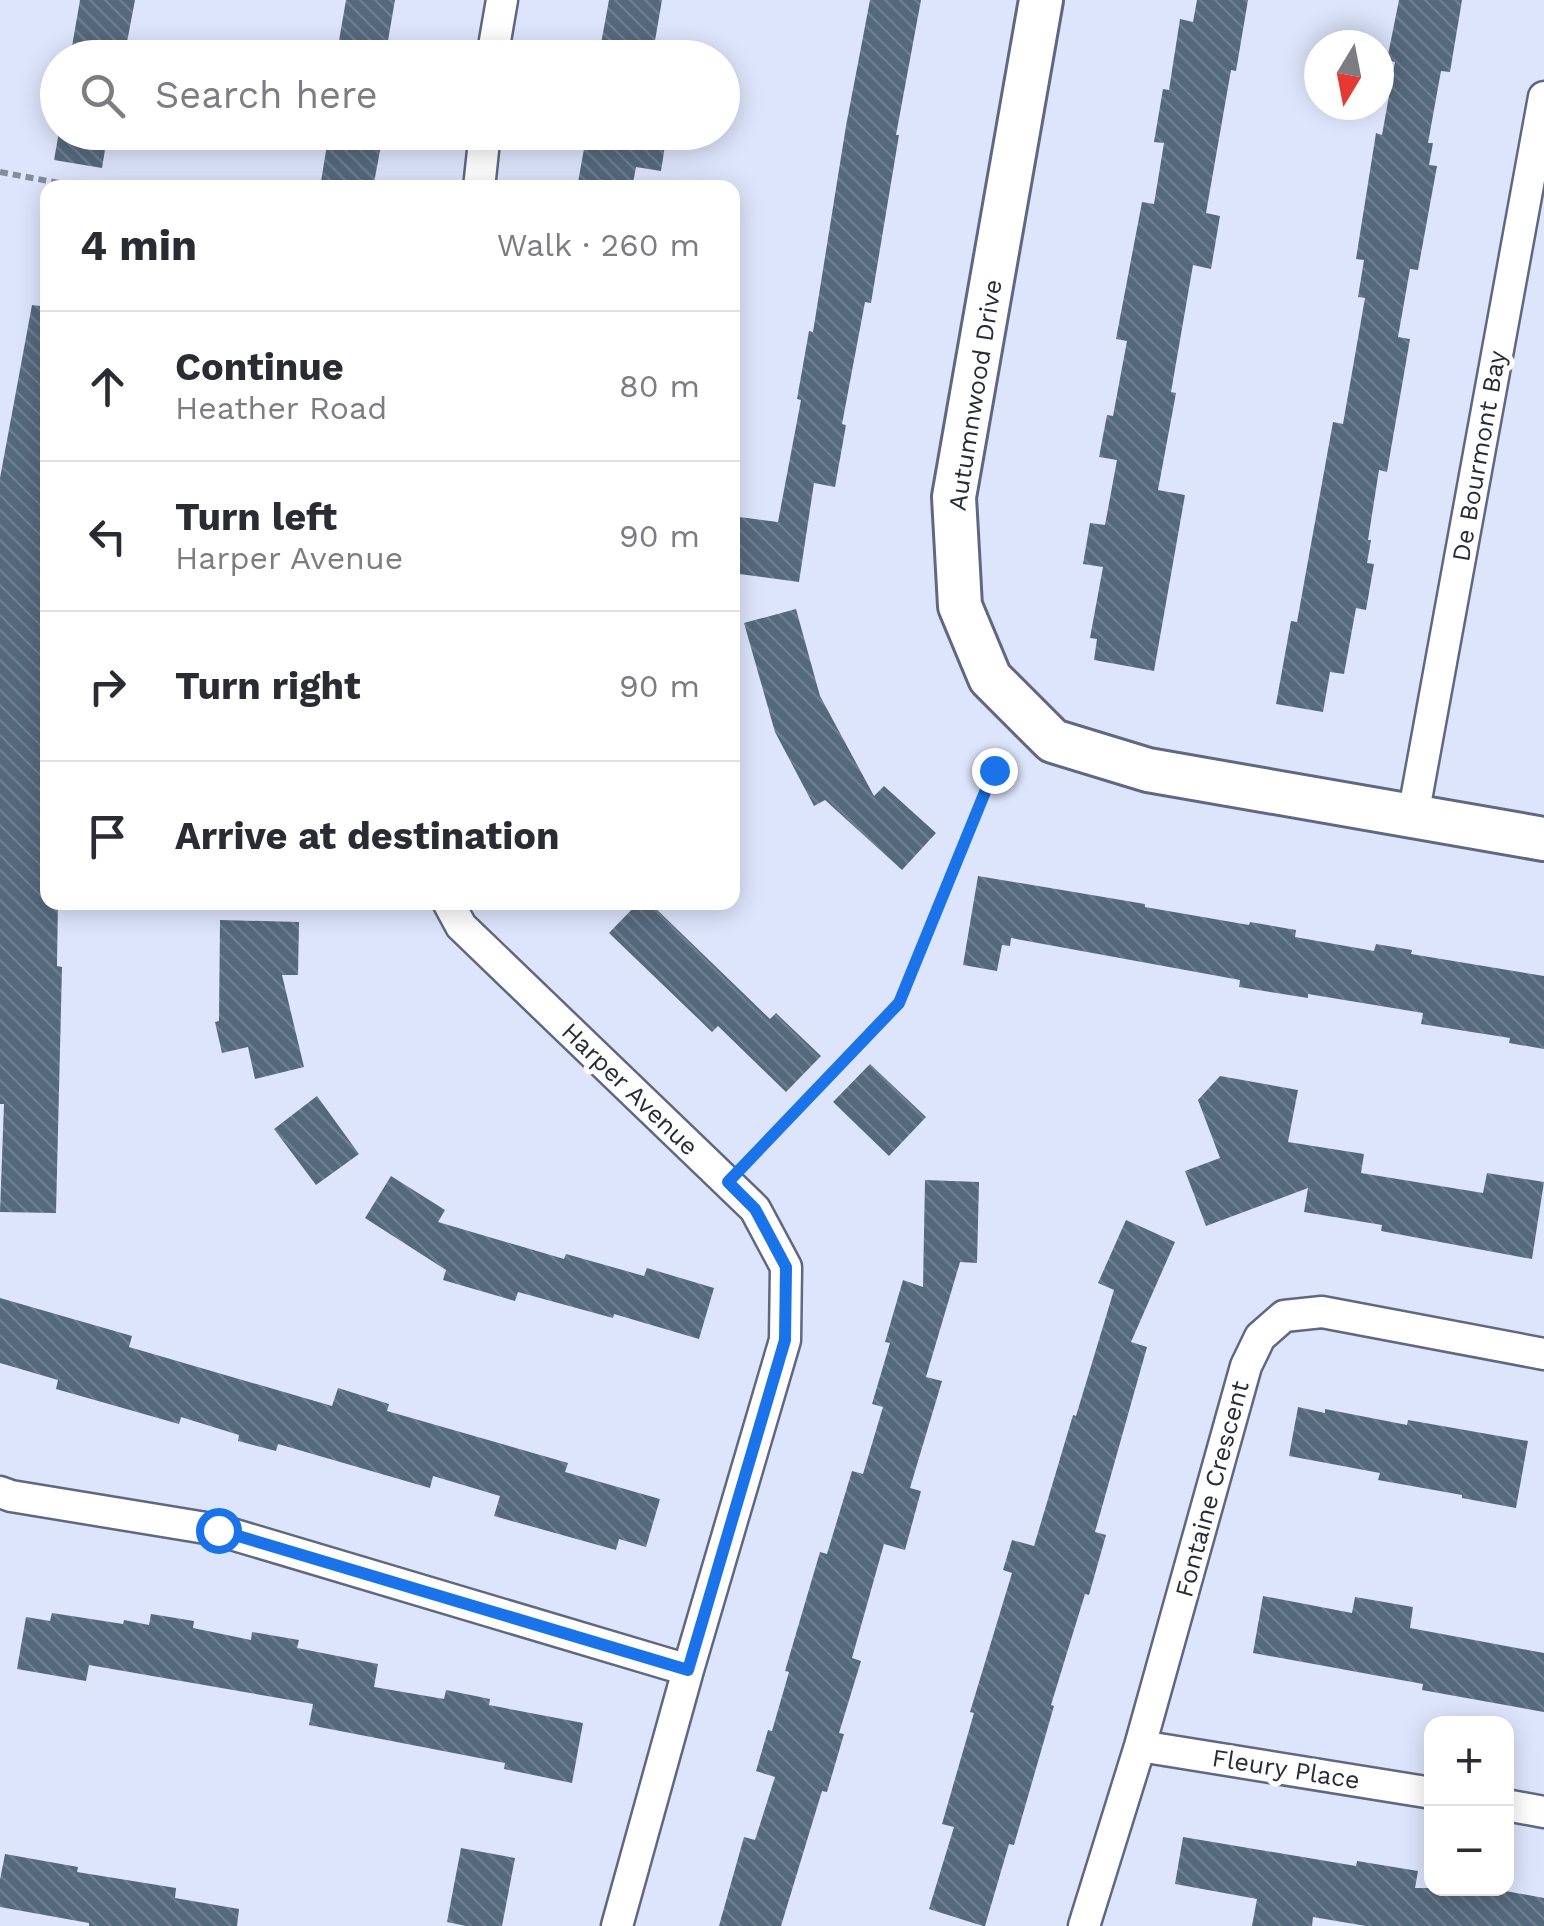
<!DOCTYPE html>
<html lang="en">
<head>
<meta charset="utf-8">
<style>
	:root { --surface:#fff; --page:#f2f2f3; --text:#2b2b33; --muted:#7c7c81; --line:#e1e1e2 }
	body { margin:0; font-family:"Work Sans",sans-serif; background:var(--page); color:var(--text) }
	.controls { position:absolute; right:30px; bottom:30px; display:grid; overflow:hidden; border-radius:20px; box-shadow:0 5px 25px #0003 }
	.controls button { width:90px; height:90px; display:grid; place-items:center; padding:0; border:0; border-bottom:2px solid var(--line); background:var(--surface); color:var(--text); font:50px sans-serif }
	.compass { position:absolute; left:1304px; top:30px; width:90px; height:90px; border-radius:50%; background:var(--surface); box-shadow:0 5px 25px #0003; rotate:190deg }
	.stop { position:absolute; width:30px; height:30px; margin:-22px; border:8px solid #1a73e8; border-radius:50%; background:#fff }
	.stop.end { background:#1a73e8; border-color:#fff; box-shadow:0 2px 10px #0008 }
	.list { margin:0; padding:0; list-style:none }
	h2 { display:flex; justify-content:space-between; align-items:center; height:130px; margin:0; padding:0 40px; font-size:42px }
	h2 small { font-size:32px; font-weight:400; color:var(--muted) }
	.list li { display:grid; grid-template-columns:65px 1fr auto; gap:30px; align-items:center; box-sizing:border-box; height:150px; padding:0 40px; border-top:2px solid var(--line) }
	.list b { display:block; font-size:38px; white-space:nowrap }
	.list p { margin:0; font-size:32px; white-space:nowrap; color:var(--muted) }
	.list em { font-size:32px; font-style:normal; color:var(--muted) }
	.icon { flex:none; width:55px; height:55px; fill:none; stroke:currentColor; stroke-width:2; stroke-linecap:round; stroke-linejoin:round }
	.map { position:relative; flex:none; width:1544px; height:1926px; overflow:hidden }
	.search { position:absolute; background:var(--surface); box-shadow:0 5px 25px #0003; left:40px; top:40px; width:700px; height:110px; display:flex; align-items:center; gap:25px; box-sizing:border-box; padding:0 35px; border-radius:55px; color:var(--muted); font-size:38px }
	.panel { position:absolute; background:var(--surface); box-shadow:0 5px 25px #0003; left:40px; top:180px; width:700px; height:730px; border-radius:20px }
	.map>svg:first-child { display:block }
	.building { fill:url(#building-back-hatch) }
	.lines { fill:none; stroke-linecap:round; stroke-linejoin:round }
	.street-casing { stroke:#606881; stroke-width:35 }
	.secondary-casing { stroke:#606881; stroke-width:48 }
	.path { stroke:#868c9d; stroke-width:6; stroke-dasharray:8 5; stroke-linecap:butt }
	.street { stroke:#fff; stroke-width:30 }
	.secondary { stroke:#fff; stroke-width:42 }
	.route { stroke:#1a73e8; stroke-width:12 }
	.labels { text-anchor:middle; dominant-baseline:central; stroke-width:10; stroke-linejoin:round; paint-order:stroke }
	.street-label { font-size:25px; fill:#272b36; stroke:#fff }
</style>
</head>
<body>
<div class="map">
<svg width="1544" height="1926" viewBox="0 0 1544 1926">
	<defs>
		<pattern id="building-back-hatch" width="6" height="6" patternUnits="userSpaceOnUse" patternTransform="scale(2.5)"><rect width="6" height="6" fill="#55697d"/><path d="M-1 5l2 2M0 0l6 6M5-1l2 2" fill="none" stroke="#6f7e8e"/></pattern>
	</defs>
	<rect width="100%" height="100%" fill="#dde5fc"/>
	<path class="building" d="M 80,0 L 135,0 L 124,58 L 70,58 Z
		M 346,0 L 395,0 L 385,58 L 336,58 Z
		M 609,0 L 662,0 L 652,58 L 600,49 Z
		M 870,0 L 921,0 L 896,135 L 899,135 L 871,303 L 865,302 L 842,424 L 846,425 L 835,487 L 814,483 L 799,582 L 732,573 L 732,516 L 778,522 L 801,400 L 797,399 L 809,331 L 813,332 L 846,126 Z
		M 1197,0 L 1248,0 L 1236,71 L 1231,70 L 1206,213 L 1220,216 L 1211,269 L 1193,265 L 1171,392 L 1176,393 L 1158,490 L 1185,495 L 1154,671 L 1094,660 L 1097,639 L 1090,638 L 1103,567 L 1083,564 L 1090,523 L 1105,525 L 1117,460 L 1099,457 L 1107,415 L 1113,416 L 1127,341 L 1116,339 L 1142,202 L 1154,204 L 1164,143 L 1154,142 L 1163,89 L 1169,90 L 1180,19 L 1193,22 Z
		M 1399,0 L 1462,0 L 1450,72 L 1441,71 L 1428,143 L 1433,143 L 1429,165 L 1437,166 L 1418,270 L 1410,269 L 1398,337 L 1410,339 L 1387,472 L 1379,470 L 1368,540 L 1371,540 L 1367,563 L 1374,564 L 1366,610 L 1356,608 L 1344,674 L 1330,672 L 1323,712 L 1276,704 L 1291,621 L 1297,622 L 1333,422 L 1343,424 L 1365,298 L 1358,297 L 1364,260 L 1356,259 L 1376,133 L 1382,135 L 1395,62 L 1387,60 Z
		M 59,132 L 108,132 L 102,168 L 54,160 Z
		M 329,132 L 382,140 L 373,188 L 320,188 Z
		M 587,132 L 629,132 L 666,139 L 661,171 L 636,167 L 632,188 L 577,188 Z
		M 32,305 L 48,307 L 48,902 L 58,902 L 57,966 L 62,967 L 56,1213 L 0,1212 L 4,1104 L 0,1104 L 0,478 Z
		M 796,609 L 820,696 L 874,796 L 884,786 L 936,833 L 902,870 L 825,800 L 814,806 L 775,732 L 744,623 Z
		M 978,876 L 1145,904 L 1145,907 L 1249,925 L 1250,922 L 1296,930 L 1295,937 L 1374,951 L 1376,944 L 1412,950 L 1411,954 L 1544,976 L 1544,1049 L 1509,1043 L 1510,1038 L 1421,1024 L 1423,1013 L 1308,994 L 1308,998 L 1239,987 L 1240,980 L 1011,938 L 1010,946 L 1002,945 L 997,971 L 963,965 Z
		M 639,902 L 649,902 L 770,1019 L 776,1013 L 821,1056 L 786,1092 L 718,1026 L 712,1032 L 609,933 Z
		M 220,920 L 299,922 L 298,975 L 282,975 L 304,1067 L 255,1079 L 248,1047 L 222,1053 L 215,1022 L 219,1021 Z
		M 870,1064 L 926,1117 L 889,1156 L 833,1102 Z
		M 1220,1076 L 1298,1090 L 1288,1142 L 1364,1154 L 1361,1173 L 1483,1193 L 1487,1173 L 1544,1182 L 1532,1259 L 1381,1231 L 1382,1225 L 1304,1212 L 1308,1188 L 1206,1226 L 1185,1171 L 1220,1158 L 1198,1100 Z
		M 317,1096 L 359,1154 L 316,1185 L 274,1129 Z
		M 391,1176 L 445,1210 L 438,1222 L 564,1259 L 566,1254 L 644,1276 L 647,1268 L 714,1288 L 699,1339 L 614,1314 L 613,1318 L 518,1292 L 515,1301 L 443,1280 L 446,1270 L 365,1218 Z
		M 925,1180 L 979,1182 L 977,1263 L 960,1262 L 926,1377 L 942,1381 L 910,1488 L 921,1491 L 905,1550 L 884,1544 L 852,1658 L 861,1661 L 839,1733 L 844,1734 L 827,1792 L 822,1791 L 781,1926 L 719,1926 L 744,1837 L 755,1840 L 775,1777 L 756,1771 L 768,1730 L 772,1731 L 789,1672 L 785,1671 L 820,1552 L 827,1554 L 852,1471 L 863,1474 L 883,1407 L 872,1404 L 890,1343 L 885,1342 L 903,1280 L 923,1287 Z
		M 1126,1220 L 1175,1242 L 1131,1342 L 1147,1347 L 1095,1532 L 1106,1535 L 1089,1595 L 1085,1594 L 1051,1705 L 1054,1706 L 1014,1845 L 1009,1844 L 985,1926 L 983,1926 L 929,1909 L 954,1827 L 942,1824 L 974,1713 L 970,1712 L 1012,1573 L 1003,1570 L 1012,1540 L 1034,1546 L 1073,1415 L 1076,1416 L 1114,1290 L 1098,1283 Z
		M 0,1298 L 132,1336 L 129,1347 L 332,1406 L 338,1388 L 389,1404 L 387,1411 L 568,1463 L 565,1472 L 660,1499 L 646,1547 L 619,1539 L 616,1550 L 494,1516 L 500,1496 L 433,1476 L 430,1488 L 278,1444 L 276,1451 L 238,1441 L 239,1435 L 181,1417 L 179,1424 L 56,1389 L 58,1380 L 0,1363 Z
		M 1298,1407 L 1325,1413 L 1325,1409 L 1407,1425 L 1408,1420 L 1528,1441 L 1516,1508 L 1462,1498 L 1462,1495 L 1378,1480 L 1380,1473 L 1289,1456 Z
		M 1263,1596 L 1352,1613 L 1355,1597 L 1413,1607 L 1410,1628 L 1544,1653 L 1544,1712 L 1422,1690 L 1423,1684 L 1253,1653 Z
		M 52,1613 L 123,1624 L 124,1620 L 149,1625 L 151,1614 L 194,1621 L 193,1628 L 251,1640 L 252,1632 L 299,1640 L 297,1648 L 378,1664 L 374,1687 L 444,1699 L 446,1690 L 490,1699 L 489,1705 L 583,1723 L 572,1783 L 504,1769 L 505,1763 L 309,1725 L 313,1704 L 89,1665 L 86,1681 L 17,1669 L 26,1617 L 50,1621 Z
		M 1183,1837 L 1356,1866 L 1357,1861 L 1418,1871 L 1415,1888 L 1489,1888 L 1544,1898 L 1544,1926 L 1366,1926 L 1313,1917 L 1312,1926 L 1252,1926 L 1257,1899 L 1175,1884 Z
		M 461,1848 L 515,1858 L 502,1926 L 466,1926 L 447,1922 Z
		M 5,1854 L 78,1867 L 77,1872 L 176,1888 L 175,1898 L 239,1909 L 237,1926 L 89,1926 L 89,1923 L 0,1907 L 0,1880 Z"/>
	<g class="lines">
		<defs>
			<path id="street" d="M 492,58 L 502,0
				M 479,188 L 485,132
				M 1413,816 L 1544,97
				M 448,902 L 461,926 L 755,1209 L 786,1267 L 785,1340 L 688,1670 L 617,1926
				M 0,1492 L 11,1496 L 218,1530 L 688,1670
				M 1140,1746 L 1432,1793
				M 1506,1805 L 1544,1812
				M 1084,1926 L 1140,1746 L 1246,1366 L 1260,1337 L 1284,1316 L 1322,1312 L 1544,1354"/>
			<path id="secondary" d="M 1041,0 L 954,497 L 960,606 L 990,678 L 1053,741 L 1148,770 L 1544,839"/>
		</defs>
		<use href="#street" class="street-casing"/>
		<use href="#secondary" class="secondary-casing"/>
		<path class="path" d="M 0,172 L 86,188
			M 749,1160 L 899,1003 L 995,770"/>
		<use href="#street" class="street"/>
		<use href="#secondary" class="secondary"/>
	</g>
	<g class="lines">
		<path class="route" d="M 218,1530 L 688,1670 L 785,1340 L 786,1267 L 755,1209 L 728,1182 L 899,1003 L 994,770"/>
	</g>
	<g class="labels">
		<g class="street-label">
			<text transform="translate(975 395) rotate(-81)">Autumnwood Drive</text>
			<text transform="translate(1479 456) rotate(-80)">De Bourmont Bay</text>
			<text transform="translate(630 1089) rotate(44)">Harper Avenue</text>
			<text transform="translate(1212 1489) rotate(-75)">Fontaine Crescent</text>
			<text transform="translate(1286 1769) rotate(9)">Fleury Place</text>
		</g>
	</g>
</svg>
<div class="controls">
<button>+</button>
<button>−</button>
</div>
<svg class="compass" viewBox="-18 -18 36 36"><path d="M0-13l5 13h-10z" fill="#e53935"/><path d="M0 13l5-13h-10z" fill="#7c7c81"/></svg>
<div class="stop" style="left:218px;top:1530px"></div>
<div class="stop end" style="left:994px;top:770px"></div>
<div class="search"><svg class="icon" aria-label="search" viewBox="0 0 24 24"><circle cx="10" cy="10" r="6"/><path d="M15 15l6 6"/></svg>Search here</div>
<section class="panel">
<h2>4 min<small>Walk · 260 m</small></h2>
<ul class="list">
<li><svg class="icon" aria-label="ahead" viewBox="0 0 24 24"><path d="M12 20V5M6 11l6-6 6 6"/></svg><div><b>Continue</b><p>Heather Road</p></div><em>80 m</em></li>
<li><svg class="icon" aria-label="left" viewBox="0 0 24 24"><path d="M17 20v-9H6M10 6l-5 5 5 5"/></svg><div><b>Turn left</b><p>Harper Avenue</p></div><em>90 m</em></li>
<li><svg class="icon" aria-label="right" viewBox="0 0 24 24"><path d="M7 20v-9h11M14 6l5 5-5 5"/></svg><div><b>Turn right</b></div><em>90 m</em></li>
<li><svg class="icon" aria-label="arrive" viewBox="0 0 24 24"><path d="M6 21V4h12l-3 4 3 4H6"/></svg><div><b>Arrive at destination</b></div></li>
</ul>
</section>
</div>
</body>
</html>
